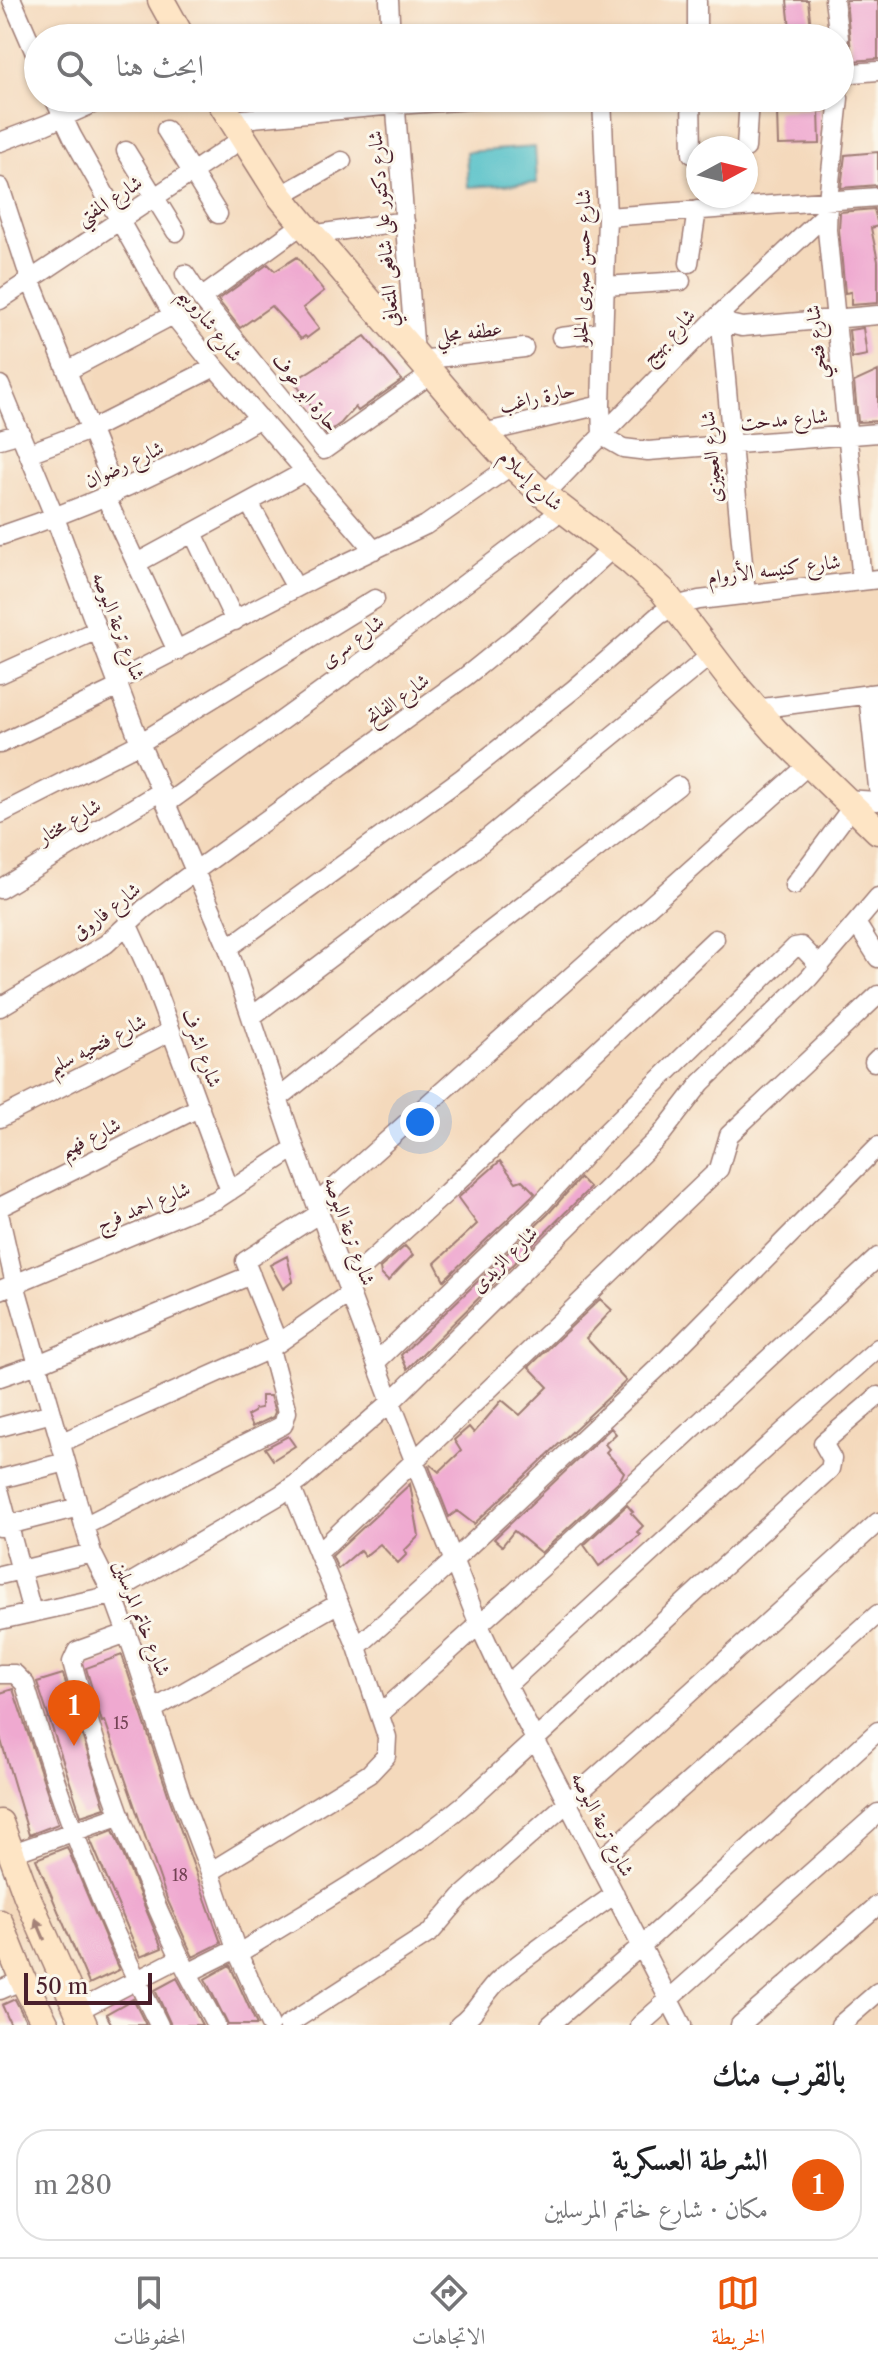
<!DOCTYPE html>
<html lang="ar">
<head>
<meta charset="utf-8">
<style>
	:root { --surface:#fff; --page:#f6f6f6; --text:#202124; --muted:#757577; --line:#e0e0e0; --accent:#ea580c }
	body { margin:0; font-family:"Libre Caslon Text",Amiri,serif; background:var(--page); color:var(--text); direction:rtl }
	.compass { position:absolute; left:686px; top:136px; width:72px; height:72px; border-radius:50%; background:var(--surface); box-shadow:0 2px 6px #0004; rotate:83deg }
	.scale { position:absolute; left:24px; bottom:20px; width:128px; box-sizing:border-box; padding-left:8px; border:4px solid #4a1f2b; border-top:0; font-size:22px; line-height:28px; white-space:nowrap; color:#4a1f2b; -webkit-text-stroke:6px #fbf7ec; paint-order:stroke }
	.you { position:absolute; left:420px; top:1122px; width:28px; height:28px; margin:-20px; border:6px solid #fff; border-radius:50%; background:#1a73e8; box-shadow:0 0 0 12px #1a73e833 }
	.badge { display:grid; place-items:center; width:52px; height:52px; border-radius:50%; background:var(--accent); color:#fff; font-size:26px; font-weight:700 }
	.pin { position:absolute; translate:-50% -66px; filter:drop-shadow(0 2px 4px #0008) }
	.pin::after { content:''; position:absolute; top:42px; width:28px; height:24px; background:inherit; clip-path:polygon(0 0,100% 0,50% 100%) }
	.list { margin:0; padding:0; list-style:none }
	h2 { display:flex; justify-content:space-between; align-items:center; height:104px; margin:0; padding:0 32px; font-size:34px }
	h2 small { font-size:26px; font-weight:400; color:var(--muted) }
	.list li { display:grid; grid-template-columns:52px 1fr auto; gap:24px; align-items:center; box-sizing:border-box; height:112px; margin:0 16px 16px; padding:0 16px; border:2px solid var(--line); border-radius:32px }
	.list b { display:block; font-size:30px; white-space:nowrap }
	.list p { margin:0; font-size:26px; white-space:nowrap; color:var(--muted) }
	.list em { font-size:26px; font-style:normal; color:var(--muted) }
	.icon { flex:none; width:44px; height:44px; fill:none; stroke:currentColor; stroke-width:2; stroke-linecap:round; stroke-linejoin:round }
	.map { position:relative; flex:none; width:878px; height:2025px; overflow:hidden; direction:ltr }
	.search { position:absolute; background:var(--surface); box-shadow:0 2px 6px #0004; left:24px; right:24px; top:24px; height:88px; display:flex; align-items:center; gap:20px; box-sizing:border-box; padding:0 28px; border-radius:44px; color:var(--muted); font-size:30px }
	.sheet { height:232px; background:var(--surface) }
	nav { display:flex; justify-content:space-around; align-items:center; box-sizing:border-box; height:112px; border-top:2px solid var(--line); background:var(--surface); font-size:22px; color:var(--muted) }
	nav a { display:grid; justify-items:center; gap:4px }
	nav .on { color:var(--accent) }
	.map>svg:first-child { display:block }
	.water { fill:#51bfc7; stroke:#4e6f79; stroke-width:2 }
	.building { fill:#efa9d0 }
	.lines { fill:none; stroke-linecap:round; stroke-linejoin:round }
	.street-casing { stroke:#9f7c74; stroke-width:21 }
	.secondary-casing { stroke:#9f7c74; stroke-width:29 }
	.street { stroke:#fff; stroke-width:18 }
	.secondary { stroke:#fee5c5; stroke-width:26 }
	.oneway { fill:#a48278 }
	.labels { text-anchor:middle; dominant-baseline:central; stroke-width:6; stroke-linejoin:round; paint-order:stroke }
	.number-label { font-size:16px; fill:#734254 }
	.street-label { font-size:20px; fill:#4a1f2b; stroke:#fbf7ec }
</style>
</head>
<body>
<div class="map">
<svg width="878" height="2025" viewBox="0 0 878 2025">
	<rect width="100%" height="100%" fill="#fbf7ec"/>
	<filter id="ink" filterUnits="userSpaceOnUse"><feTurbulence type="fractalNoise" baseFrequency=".0125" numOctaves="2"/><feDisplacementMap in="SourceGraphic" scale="16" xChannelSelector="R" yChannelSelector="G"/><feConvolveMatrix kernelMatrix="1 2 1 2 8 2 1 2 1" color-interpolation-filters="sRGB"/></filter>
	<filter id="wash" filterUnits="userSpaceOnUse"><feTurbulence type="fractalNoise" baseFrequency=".006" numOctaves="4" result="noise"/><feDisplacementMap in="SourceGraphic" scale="32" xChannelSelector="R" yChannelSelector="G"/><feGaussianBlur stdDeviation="1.8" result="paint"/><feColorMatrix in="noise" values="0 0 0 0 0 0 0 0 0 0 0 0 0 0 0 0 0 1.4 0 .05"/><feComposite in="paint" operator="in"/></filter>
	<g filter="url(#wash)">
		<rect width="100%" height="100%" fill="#f4d9bc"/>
		<path class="water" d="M 535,147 L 537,183 L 468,187 L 466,152 Z"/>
		<g id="blocks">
			<path class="building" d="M 787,0 L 808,0 L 812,38 L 791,38 Z
				M 846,0 L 878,0 L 878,59 L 852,61 Z
				M 819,109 L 820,144 L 778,145 L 777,111 Z
				M 878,152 L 878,185 L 841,188 L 845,155 Z
				M 874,209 L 878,226 L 871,228 L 878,261 L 878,303 L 851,305 L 851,292 L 845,293 L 839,230 L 840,212 Z
				M 297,257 L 324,291 L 303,308 L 319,329 L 307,338 L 305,336 L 301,339 L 271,306 L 240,328 L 218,300 L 268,264 L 275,271 Z
				M 863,328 L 867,355 L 852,358 L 849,330 Z
				M 365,336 L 402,380 L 358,411 L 355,407 L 341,423 L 326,434 L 319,425 L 322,422 L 294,381 Z
				M 878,371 L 878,421 L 858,422 L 854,382 Z
				M 500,1161 L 516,1182 L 522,1180 L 535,1193 L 444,1280 L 435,1263 L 477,1224 L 458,1198 Z
				M 580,1178 L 590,1188 L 407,1369 L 401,1355 L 548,1214 Z
				M 405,1246 L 413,1255 L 388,1281 L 381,1274 L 380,1268 Z
				M 287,1256 L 293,1281 L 283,1289 L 270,1265 Z
				M 600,1299 L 612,1310 L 586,1338 L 626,1381 L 474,1524 L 457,1511 L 449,1517 L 429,1466 L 431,1465 L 439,1472 L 461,1451 L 454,1440 L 469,1427 L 474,1433 L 502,1400 L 520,1415 L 548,1387 L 529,1367 Z
				M 261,1396 L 270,1396 L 275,1412 L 273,1417 L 252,1427 L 247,1416 L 254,1412 L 255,1409 L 261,1408 Z
				M 611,1428 L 616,1434 L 605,1444 L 609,1449 L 606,1452 L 624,1472 L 620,1480 L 541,1553 L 514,1531 L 502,1546 L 494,1539 Z
				M 288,1436 L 295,1446 L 273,1460 L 265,1448 Z
				M 410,1484 L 419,1536 L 404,1551 L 407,1554 L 398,1563 L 380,1544 L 365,1556 L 360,1550 L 338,1569 L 332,1556 Z
				M 627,1505 L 633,1512 L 631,1513 L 643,1526 L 637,1532 L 640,1535 L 599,1566 L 584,1545 Z
				M 122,1655 L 170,1800 L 221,1943 L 193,1957 L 167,1899 L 105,1721 L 102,1722 L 86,1668 Z
				M 63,1674 L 105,1808 L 81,1816 L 37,1682 Z
				M 13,1689 L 58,1824 L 29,1835 L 0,1737 L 0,1693 Z
				M 113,1830 L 162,1948 L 140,1957 L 90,1839 Z
				M 67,1847 L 119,1970 L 89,1984 L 36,1859 Z
				M 230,1965 L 233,1972 L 257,2025 L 228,2025 L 205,1979 Z
				M 177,1978 L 182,1987 L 202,2025 L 171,2025 L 155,1990 Z
				M 15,1999 L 28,2025 L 11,2025 L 2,2005 Z
				M 133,1999 L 146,2025 L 112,2025 L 106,2014 Z"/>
		</g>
	</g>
	<g filter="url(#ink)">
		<use href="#blocks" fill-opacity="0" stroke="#9f7c74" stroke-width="2"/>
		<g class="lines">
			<defs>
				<path id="street" d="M 12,0 L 38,60
					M 389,0 L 391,38
					M 834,0 L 839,38
					M 697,38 L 697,0
					M 840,48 L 840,87
					M 840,74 L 878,71
					M 54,98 L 72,136 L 173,315 L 215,367 L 374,550
					M 395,98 L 415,354
					M 602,98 L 607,217 L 601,405 L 602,436 L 623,448 L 648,451 L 878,433
					M 691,98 L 692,154
					M 839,98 L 828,200 L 827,230 L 862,581
					M 231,120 L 395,105 L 505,98
					M 166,130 L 218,214
					M 0,142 L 45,125 L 106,98
					M 746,148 L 749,98
					M 126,151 L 176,232
					M 0,187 L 30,279 L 116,493
					M 280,196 L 342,161
					M 607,217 L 878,197
					M 311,235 L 405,221
					M 689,263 L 697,210
					M 185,274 L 201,298 L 303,224
					M 605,286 L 681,281
					M 201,298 L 324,450 L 431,374
					M 0,300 L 242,139
					M 720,314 L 746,595
					M 720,314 L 729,324 L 742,327 L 878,315
					M 561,337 L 603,332
					M 419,360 L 524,348
					M 67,371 L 173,315
					M 0,385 L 55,518 L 140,743 L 228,948 L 295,1148 L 391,1402 L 479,1625 L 507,1685 L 682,2025
					M 483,433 L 601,405
					M 0,439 L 21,433
					M 29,453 L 90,430 L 215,367
					M 544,495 L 720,314 L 827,213
					M 106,498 L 177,651
					M 249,503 L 296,588
					M 193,533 L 235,621
					M 0,536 C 91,506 177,467 260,418
					M 137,563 L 306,471
					M 0,674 L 97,630
					M 117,681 L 319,576 L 426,525 L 512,465
					M 868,694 L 878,787
					M 755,709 L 878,693
					M 0,744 L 119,687
					M 844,799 L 878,801
					M 166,804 L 354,668 L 562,510
					M 0,814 L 140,743 L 375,599
					M 794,885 L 852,807
					M 0,889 L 161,791
					M 127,923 L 150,974 L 230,1191
					M 856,923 L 878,958
					M 228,948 L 462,778 L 574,689 L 659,615 L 675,606 L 699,600 L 878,579
					M 0,1007 L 106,944 L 144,909 L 195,871 L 465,677 L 526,628 L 613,548
					M 251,1017 L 474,849 L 712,654
					M 874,1062 L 878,1058
					M 279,1098 L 451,961 L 678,786
					M 0,1118 L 171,1031
					M 316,1204 L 808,765
					M 0,1207 L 200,1107
					M 0,1218 L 15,1284 L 92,1553 L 113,1595 L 133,1650 L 181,1796 L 210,1872 L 236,1949 L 270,2025
					M 346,1283 L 447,1192 L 715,939
					M 0,1290 L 216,1200 L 295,1148
					M 278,1343 L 245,1261 L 320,1213
					M 376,1362 L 540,1205 L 598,1140 L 795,947 L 801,946 L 820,966
					M 0,1377 L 38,1364 L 251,1275
					M 0,1427 L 52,1413
					M 60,1443 L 270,1349 L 350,1293
					M 0,1479 L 66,1462
					M 0,1493 L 32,1612
					M 84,1526 L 283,1425 L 287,1412 L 270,1349
					M 0,1527 L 79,1507
					M 318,1553 L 719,1169 L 729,1135 L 878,995
					M 0,1575 L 92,1553
					M 0,1620 L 113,1595 L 115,1592 L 280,1495 L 300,1481 L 391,1402 L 661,1135 L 701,1083 L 809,978 L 878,897
					M 127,1633 L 77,1651 L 72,1662 C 99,1762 134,1861 179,1955 C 190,1979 204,2002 216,2025
					M 357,1647 L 453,1561 L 663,1363 L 878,1146
					M 0,1674 L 15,1674 L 25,1684 C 59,1802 103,1915 159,2025
					M 507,1685 L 784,1431 L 878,1348
					M 154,1709 L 339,1603
					M 380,1714 L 568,1544 L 878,1257
					M 10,1854 L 121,1815
					M 598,1862 L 878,1614
					M 210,1872 L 369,1774 L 386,1756 L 387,1737 L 357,1647 L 291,1487
					M 239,1953 C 316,1905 397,1861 467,1802 L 830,1469 L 832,1459 L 823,1443 L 878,1396
					M 188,1973 L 236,1949
					M 0,1990 L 23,1980
					M 77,2011 L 180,1958
					M 287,2025 L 431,1932 L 461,1897 L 639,1739 L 878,1522
					M 459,2025 C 477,2013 484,1993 500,1979 C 536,1948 576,1922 615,1894
					M 550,2025 L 641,1946 L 878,1731
					M 640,2025 L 878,1813
					M 740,2025 L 878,1905
					M 840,2025 L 878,1992"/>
				<path id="secondary" d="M 161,0 L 182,38
					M 218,98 L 280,196 L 303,224 L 483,433 L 512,465 L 544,495 L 630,561 L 662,590 L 734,684 L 776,732 L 878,831
					M 0,1823 L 27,1896 L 84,2025
					M 0,1923 L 23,1980 L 46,2025"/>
			</defs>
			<use href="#street" class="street-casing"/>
			<use href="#secondary" class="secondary-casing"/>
			<use href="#street" class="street"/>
			<use href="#secondary" class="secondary"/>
		</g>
		<defs><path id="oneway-solid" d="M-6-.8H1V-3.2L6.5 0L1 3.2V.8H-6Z" transform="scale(2)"/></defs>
		<use class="oneway" href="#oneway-solid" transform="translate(40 1929) rotate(-113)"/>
	</g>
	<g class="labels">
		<g class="number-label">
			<text x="121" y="1723">15</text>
			<text x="180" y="1875">18</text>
		</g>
		<g class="street-label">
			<text transform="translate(109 200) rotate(-33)">شارع المفتي</text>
			<text transform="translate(383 229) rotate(-95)">شارع دكتور على شافعى المتعافي</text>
			<text transform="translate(582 267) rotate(-89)">شارع حسن صبرى الحلو</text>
			<text transform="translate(211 324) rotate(52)">شارع شاروبيم</text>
			<text transform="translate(469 332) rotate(-7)">عطفه مجلي</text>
			<text transform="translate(668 336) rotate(-46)">شارع بهيج</text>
			<text transform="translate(816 342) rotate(-96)">شارع فتحي</text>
			<text transform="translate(306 392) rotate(51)">حارة ابو عوف</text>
			<text transform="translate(537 397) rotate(-13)">حارة راغب</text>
			<text transform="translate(784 419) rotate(-5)">شارع مدحت</text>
			<text transform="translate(711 457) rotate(-95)">شارع العجيزى</text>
			<text transform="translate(124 464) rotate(-25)">شارع رضوان</text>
			<text transform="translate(531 480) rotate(43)">شارع إسلام</text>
			<text transform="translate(774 569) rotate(-7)">شارع كنيسه الأروام</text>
			<text transform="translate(119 626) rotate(69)">شارع ترعة البوصه</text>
			<text transform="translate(352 641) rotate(-37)">شارع سرى</text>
			<text transform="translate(397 699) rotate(-36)">شارع الفاتح</text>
			<text transform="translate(69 821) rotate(-31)">شارع مختار</text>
			<text transform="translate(106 911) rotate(-38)">شارع فاروق</text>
			<text transform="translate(97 1044) rotate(-27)">شارع فتحيه سليم</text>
			<text transform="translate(202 1048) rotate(70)">شارع اشرف</text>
			<text transform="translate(90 1137) rotate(-26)">شارع فهيم</text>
			<text transform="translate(143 1206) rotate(-22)">شارع احمد فرج</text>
			<text transform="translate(350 1231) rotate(70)">شارع ترعة البوصه</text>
			<text transform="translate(504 1259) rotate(-45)">شارع الزيدى</text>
			<text transform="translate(142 1618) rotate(68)">شارع خاتم المرسلين</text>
			<text transform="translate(603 1824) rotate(63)">شارع ترعة البوصه</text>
		</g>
	</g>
</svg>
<svg class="compass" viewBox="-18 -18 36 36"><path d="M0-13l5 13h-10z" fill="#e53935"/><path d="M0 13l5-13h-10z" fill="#757577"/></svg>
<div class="scale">50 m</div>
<div class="you"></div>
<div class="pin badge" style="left:74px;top:1746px">1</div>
<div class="search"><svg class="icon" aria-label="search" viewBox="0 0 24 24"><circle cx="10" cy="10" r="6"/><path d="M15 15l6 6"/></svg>ابحث هنا</div>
</div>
<section class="sheet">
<h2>بالقرب منك<small></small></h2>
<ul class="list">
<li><span class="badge">1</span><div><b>الشرطة العسكرية</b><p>مكان · شارع خاتم المرسلين</p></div><em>280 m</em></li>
</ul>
</section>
<nav>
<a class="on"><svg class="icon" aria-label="map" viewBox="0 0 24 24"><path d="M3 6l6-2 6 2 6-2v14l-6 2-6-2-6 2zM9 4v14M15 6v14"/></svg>الخريطة</a>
<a><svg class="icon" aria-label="directions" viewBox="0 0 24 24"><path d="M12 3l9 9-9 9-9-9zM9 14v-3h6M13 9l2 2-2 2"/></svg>الاتجاهات</a>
<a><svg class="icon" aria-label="saved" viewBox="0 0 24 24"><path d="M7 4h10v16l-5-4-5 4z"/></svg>المحفوظات</a>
</nav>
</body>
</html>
